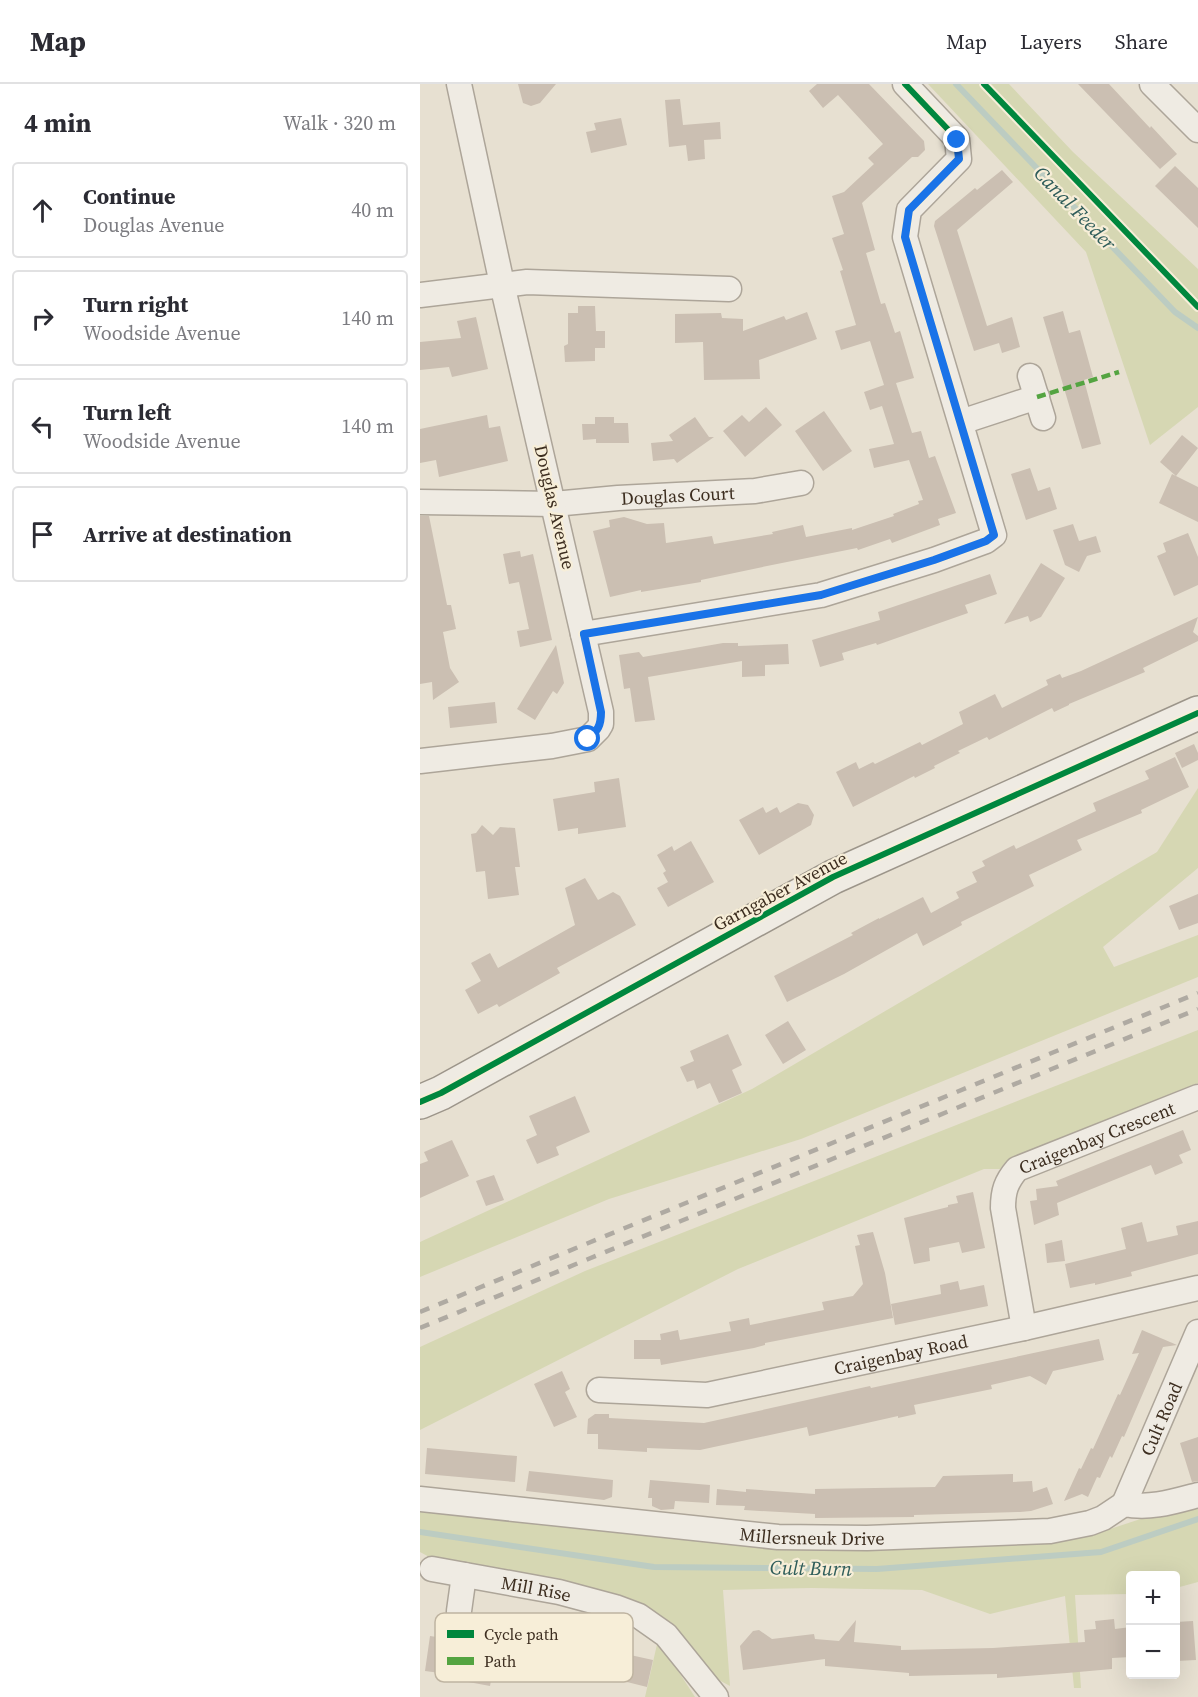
<!DOCTYPE html>
<html lang="en">
<head>
<meta charset="utf-8">
<style>
	:root { --surface:#fff; --page:#f7f7f7; --text:#2b2b33; --muted:#7c7c81; --line:#e1e1e2 }
	body { margin:0; font-family:"Source Serif 4",serif; background:var(--page); color:var(--text) }
	.controls { position:absolute; right:18px; bottom:18px; display:grid; overflow:hidden; border-radius:6px; box-shadow:0 6px 24px #0002 }
	.controls button { width:54px; height:54px; display:grid; place-items:center; padding:0; border:0; border-bottom:2px solid var(--line); background:var(--surface); color:var(--text); font:30px sans-serif }
	.stop { position:absolute; width:18px; height:18px; margin:-14px; border:4px solid #1a73e8; border-radius:50%; background:#fff }
	.stop.end { background:#1a73e8; border-color:#fff; box-shadow:0 2px 6px #0008 }
	.list { margin:0; padding:0; list-style:none }
	h2 { display:flex; justify-content:space-between; align-items:center; height:78px; margin:0; padding:0 24px; font-size:26px }
	h2 small { font-size:20px; font-weight:400; color:var(--muted) }
	.list li { display:grid; grid-template-columns:39px 1fr auto; gap:18px; align-items:center; box-sizing:border-box; height:96px; margin:0 12px 12px; padding:0 12px; border:2px solid var(--line); border-radius:6px }
	.list b { display:block; font-size:22px; white-space:nowrap }
	.list p { margin:0; font-size:20px; white-space:nowrap; color:var(--muted) }
	.list em { font-size:20px; font-style:normal; color:var(--muted) }
	.icon { flex:none; width:33px; height:33px; fill:none; stroke:currentColor; stroke-width:2; stroke-linecap:round; stroke-linejoin:round }
	.map { position:relative; flex:none; width:778px; height:1613px; overflow:hidden }
	header { display:flex; align-items:center; gap:36px; box-sizing:border-box; height:84px; padding:0 30px; background:var(--surface); border-bottom:2px solid var(--line) }
	header strong { font-size:28px }
	nav { display:flex; gap:33px; margin-inline-start:auto; font-size:21px }
	main { display:flex }
	aside { flex:1; background:var(--surface) }
	.map>svg:first-child { display:block }
	.green { fill:#d6d7b3 }
	.lines { fill:none; stroke-linecap:round; stroke-linejoin:round }
	.stream { stroke:#bcccc2; stroke-width:6 }
	.building { fill:#cbbfb2 }
	.street-casing { stroke:#ada599; stroke-width:27 }
	.secondary-casing { stroke:#9c958a; stroke-width:36 }
	.street { stroke:#efebe3; stroke-width:24 }
	.secondary { stroke:#efebe3; stroke-width:33 }
	.rail { stroke:#afaaa2; stroke-width:4.5; stroke-dasharray:10 10; stroke-linecap:butt }
	.quiet { stroke:#54a441; stroke-width:4.5; stroke-dasharray:9 4.5; stroke-linecap:butt }
	.cycleway-casing { stroke:#f7eed8; stroke-width:10 }
	.cycleway { stroke:#00873e; stroke-width:6 }
	.route { stroke:#1a73e8; stroke-width:8 }
	.labels { text-anchor:middle; dominant-baseline:central; stroke-width:4.5; stroke-linejoin:round; paint-order:stroke }
	.street-label { font-size:18px; fill:#3d2e20; stroke:#f7eed8 }
	.water-label { font-size:20px; font-style:italic; fill:#2f5d5a; stroke:#f7eed8 }
	.key { fill:#f7eed8; stroke:#bfb4a1; stroke-width:1.5 }
	.key-label { font-size:16px; fill:#3d2e20 }
</style>
</head>
<body>
<header>
<strong>Map</strong>
<nav><a>Map</a><a>Layers</a><a>Share</a></nav>
</header>
<main>
<aside>
<h2>4 min<small>Walk · 320 m</small></h2>
<ul class="list">
<li><svg class="icon" aria-label="ahead" viewBox="0 0 24 24"><path d="M12 20V5M6 11l6-6 6 6"/></svg><div><b>Continue</b><p>Douglas Avenue</p></div><em>40 m</em></li>
<li><svg class="icon" aria-label="right" viewBox="0 0 24 24"><path d="M7 20v-9h11M14 6l5 5-5 5"/></svg><div><b>Turn right</b><p>Woodside Avenue</p></div><em>140 m</em></li>
<li><svg class="icon" aria-label="left" viewBox="0 0 24 24"><path d="M17 20v-9H6M10 6l-5 5 5 5"/></svg><div><b>Turn left</b><p>Woodside Avenue</p></div><em>140 m</em></li>
<li><svg class="icon" aria-label="arrive" viewBox="0 0 24 24"><path d="M6 21V4h12l-3 4 3 4H6"/></svg><div><b>Arrive at destination</b></div></li>
</ul>
</aside>
<div class="map">
<svg width="778" height="1613" viewBox="0 0 778 1613">
	<rect width="100%" height="100%" fill="#e7e0d1"/>
	<path class="green" d="M 508,0 L 589,0 L 653,68 L 778,185 L 778,323 L 730,361 L 666,168 Z
		M 778,704 L 778,784 L 683,863 L 694,883 L 778,851 L 778,893 L 381,1055 L 189,1115 L 0,1193 L 0,1158 L 332,1005 L 737,768 Z
		M 778,946 L 778,999 L 587,1076 L 580,1085 L 564,1085 L 318,1185 L 0,1346 L 0,1263 L 165,1187 Z
		M 778,1416 L 778,1498 L 756,1504 L 756,1492 L 710,1492 L 710,1510 L 655,1511 L 661,1604 L 654,1604 L 645,1512 L 570,1530 L 502,1506 L 392,1504 L 303,1506 L 310,1602 L 297,1595 L 252,1539 L 230,1525 L 208,1515 L 137,1494 L 13,1475 L 0,1468 L 0,1427 L 188,1445 L 675,1450 Z
		M 238,1556 L 275,1613 L 225,1613 Z"/>
	<g class="lines">
		<path class="stream" d="M 536,0 L 755,228 L 778,244
			M 0,1448 L 234,1483 L 457,1485 L 681,1468 L 778,1435"/>
	</g>
	<path class="building" d="M 98,0 L 136,0 L 120,19 L 111,22 L 103,19 Z
		M 397,0 L 449,0 L 504,57 L 505,66 L 498,73 L 492,73 L 442,119 L 455,166 L 446,169 L 461,220 L 465,219 L 475,249 L 480,247 L 494,294 L 476,299 L 492,349 L 501,347 L 509,374 L 515,372 L 536,429 L 518,435 L 520,441 L 472,459 L 470,455 L 438,466 L 437,464 L 347,482 L 281,496 L 281,498 L 221,508 L 221,506 L 190,513 L 173,447 L 190,443 L 189,436 L 204,433 L 227,440 L 244,439 L 246,459 L 292,452 L 294,460 L 353,450 L 352,448 L 383,441 L 386,453 L 432,444 L 432,446 L 474,432 L 473,430 L 499,420 L 498,417 L 503,416 L 489,376 L 454,384 L 449,365 L 474,360 L 462,322 L 450,326 L 444,308 L 464,301 L 450,257 L 421,266 L 415,247 L 436,241 L 420,187 L 423,186 L 412,154 L 424,150 L 412,112 L 424,108 L 454,80 L 448,74 L 463,60 L 418,11 L 403,24 L 389,7 Z
		M 658,0 L 689,0 L 730,44 L 731,42 L 757,70 L 740,85 Z
		M 260,15 L 263,41 L 300,38 L 301,55 L 284,56 L 285,75 L 268,77 L 266,61 L 249,63 L 245,16 Z
		M 201,34 L 207,61 L 171,69 L 166,48 L 176,46 L 174,39 Z
		M 755,82 L 778,104 L 778,144 L 735,102 Z
		M 582,86 L 593,98 L 537,146 L 567,242 L 592,233 L 600,263 L 582,269 L 579,259 L 554,267 L 514,142 L 515,137 L 555,104 L 557,106 Z
		M 158,222 L 175,222 L 176,247 L 185,247 L 185,264 L 175,264 L 175,277 L 145,278 L 144,262 L 148,260 L 148,229 L 158,229 Z
		M 643,227 L 649,249 L 660,246 L 673,293 L 664,296 L 681,360 L 662,365 L 623,233 Z
		M 387,228 L 397,255 L 339,276 L 340,295 L 284,296 L 283,258 L 255,259 L 255,230 L 301,229 L 302,234 L 323,235 L 323,247 L 364,232 L 366,236 Z
		M 56,233 L 68,285 L 32,293 L 29,283 L 0,286 L 0,258 L 41,254 L 37,237 Z
		M 346,323 L 362,341 L 325,373 L 303,347 L 322,331 L 329,338 Z
		M 404,327 L 432,367 L 403,387 L 375,347 Z
		M 67,331 L 69,344 L 80,342 L 88,377 L 19,393 L 16,376 L 0,379 L 0,345 Z
		M 175,333 L 194,333 L 194,339 L 208,339 L 209,359 L 176,359 L 176,355 L 163,356 L 162,340 L 175,340 Z
		M 275,333 L 289,353 L 294,353 L 257,379 L 254,375 L 233,377 L 231,359 L 253,357 L 249,351 Z
		M 762,351 L 778,364 L 756,392 L 740,378 Z
		M 610,384 L 618,407 L 630,403 L 637,425 L 606,436 L 591,390 Z
		M 752,390 L 778,403 L 778,438 L 739,419 Z
		M 0,432 L 9,432 L 27,521 L 31,521 L 36,545 L 23,548 L 30,584 L 39,598 L 13,616 L 12,598 L 0,600 Z
		M 653,440 L 659,457 L 676,452 L 681,468 L 667,472 L 659,488 L 645,481 L 633,446 Z
		M 768,449 L 778,473 L 778,501 L 754,512 L 737,472 L 746,468 L 743,459 Z
		M 100,467 L 101,473 L 113,470 L 132,556 L 100,563 L 97,547 L 109,545 L 99,498 L 89,500 L 83,470 Z
		M 621,479 L 645,494 L 621,533 L 610,538 L 608,532 L 584,540 Z
		M 570,490 L 577,510 L 545,521 L 548,529 L 457,561 L 456,559 L 422,569 L 424,576 L 400,583 L 392,556 L 460,536 L 458,528 Z
		M 778,533 L 773,548 L 778,552 L 778,557 L 723,584 L 725,588 L 649,620 L 649,621 L 634,628 L 632,624 L 569,656 L 567,653 L 538,667 L 540,669 L 514,682 L 515,684 L 495,694 L 494,692 L 433,723 L 416,688 L 436,678 L 439,685 L 453,678 L 455,680 L 500,658 L 502,661 L 543,640 L 539,628 L 575,610 L 582,624 L 628,601 L 626,596 L 640,590 L 642,594 L 661,587 Z
		M 303,559 L 318,559 L 318,562 L 368,560 L 369,580 L 345,581 L 345,592 L 322,593 L 322,577 L 228,593 L 235,636 L 215,638 L 210,604 L 204,605 L 199,571 L 219,568 L 223,573 Z
		M 136,561 L 144,599 L 137,610 L 133,607 L 115,636 L 97,625 Z
		M 75,618 L 77,639 L 30,644 L 28,623 Z
		M 774,660 L 778,669 L 778,676 L 762,684 L 755,669 Z
		M 755,673 L 769,703 L 721,726 L 722,729 L 657,756 L 662,766 L 609,791 L 614,802 L 541,838 L 542,841 L 503,862 L 497,849 L 424,890 L 367,918 L 354,892 L 433,851 L 431,849 L 459,834 L 459,835 L 503,813 L 511,829 L 539,814 L 536,808 L 557,798 L 552,788 L 565,782 L 562,777 L 594,761 L 596,765 L 676,727 L 673,719 L 729,695 L 725,687 Z
		M 199,694 L 206,743 L 158,750 L 158,744 L 138,747 L 133,715 L 175,708 L 174,698 Z
		M 378,719 L 388,721 L 394,731 L 391,741 L 339,771 L 319,736 L 343,723 L 346,729 L 357,723 L 360,729 Z
		M 62,741 L 73,751 L 80,743 L 95,744 L 100,783 L 95,783 L 99,811 L 68,815 L 65,787 L 56,788 L 51,750 L 56,749 Z
		M 271,757 L 294,798 L 248,823 L 237,804 L 248,798 L 243,789 L 246,787 L 237,771 L 252,762 L 254,767 Z
		M 165,794 L 178,816 L 193,808 L 200,812 L 216,841 L 137,884 L 140,889 L 79,923 L 77,920 L 58,930 L 45,906 L 61,897 L 51,879 L 70,869 L 78,884 L 155,841 L 145,804 Z
		M 778,810 L 778,839 L 759,846 L 749,822 Z
		M 368,937 L 386,966 L 363,980 L 345,951 Z
		M 308,950 L 322,981 L 312,986 L 322,1009 L 299,1019 L 290,999 L 277,1005 L 274,996 L 267,998 L 260,983 L 274,977 L 270,967 Z
		M 155,1012 L 170,1048 L 136,1063 L 139,1071 L 117,1080 L 106,1056 L 117,1051 L 109,1032 Z
		M 763,1046 L 771,1066 L 759,1071 L 763,1079 L 735,1091 L 731,1081 L 637,1119 L 639,1131 L 614,1141 L 610,1117 L 617,1116 L 616,1105 L 638,1102 L 636,1097 Z
		M 32,1056 L 49,1092 L 0,1114 L 0,1080 L 8,1077 L 4,1068 Z
		M 74,1091 L 84,1116 L 66,1122 L 56,1097 Z
		M 553,1108 L 565,1164 L 542,1169 L 539,1158 L 509,1164 L 510,1177 L 494,1180 L 484,1134 L 528,1123 L 528,1121 L 538,1119 L 536,1112 Z
		M 778,1137 L 778,1170 L 711,1188 L 712,1192 L 675,1201 L 675,1199 L 650,1204 L 645,1180 L 706,1165 L 701,1144 L 722,1138 L 727,1158 L 758,1151 L 756,1142 Z
		M 453,1148 L 465,1189 L 473,1234 L 345,1259 L 345,1261 L 334,1264 L 241,1281 L 240,1275 L 214,1275 L 214,1256 L 241,1256 L 240,1250 L 258,1246 L 260,1256 L 311,1247 L 309,1238 L 329,1234 L 330,1241 L 404,1226 L 402,1218 L 433,1212 L 443,1200 L 435,1162 L 440,1161 L 437,1151 Z
		M 642,1156 L 645,1177 L 627,1179 L 625,1160 Z
		M 538,1197 L 540,1206 L 564,1201 L 568,1222 L 475,1241 L 471,1220 L 521,1210 L 520,1201 Z
		M 722,1246 L 757,1261 L 743,1263 L 704,1353 L 702,1352 L 692,1374 L 690,1372 L 680,1394 L 677,1393 L 668,1413 L 662,1410 L 644,1417 L 659,1384 L 661,1385 L 671,1364 L 673,1365 L 698,1310 L 700,1311 L 719,1269 L 712,1270 Z
		M 679,1255 L 684,1276 L 633,1287 L 626,1301 L 610,1292 L 571,1301 L 572,1305 L 494,1321 L 496,1330 L 478,1334 L 478,1332 L 389,1352 L 387,1343 L 280,1366 L 227,1364 L 227,1368 L 178,1365 L 178,1350 L 167,1350 L 168,1335 L 175,1330 L 189,1330 L 189,1334 L 284,1339 L 450,1302 L 451,1304 Z
		M 142,1287 L 150,1305 L 145,1308 L 157,1333 L 134,1343 L 114,1300 Z
		M 778,1353 L 778,1397 L 772,1398 L 760,1359 Z
		M 7,1364 L 97,1372 L 95,1398 L 5,1390 Z
		M 109,1387 L 193,1396 L 192,1413 L 184,1416 L 106,1407 Z
		M 593,1390 L 593,1398 L 612,1397 L 613,1408 L 627,1403 L 633,1420 L 611,1427 L 600,1428 L 494,1431 L 494,1433 L 395,1434 L 395,1430 L 324,1426 L 325,1422 L 296,1421 L 297,1405 L 326,1408 L 326,1405 L 395,1410 L 395,1405 L 515,1403 L 523,1392 Z
		M 230,1396 L 290,1401 L 289,1419 L 255,1417 L 254,1425 L 241,1426 L 232,1422 L 232,1414 L 228,1414 Z
		M 82,1531 L 115,1536 L 114,1539 L 140,1545 L 139,1546 L 183,1555 L 182,1561 L 193,1563 L 192,1567 L 233,1576 L 227,1603 L 191,1594 L 192,1590 L 148,1581 L 147,1586 L 118,1580 L 121,1564 L 88,1559 L 87,1570 L 76,1569 L 70,1602 L 27,1594 L 28,1590 L 5,1587 L 10,1552 L 45,1557 L 47,1541 L 80,1545 Z
		M 694,1535 L 695,1545 L 711,1543 L 711,1573 L 692,1574 L 692,1585 L 647,1589 L 577,1594 L 577,1590 L 489,1592 L 489,1589 L 405,1582 L 405,1575 L 323,1586 L 320,1562 L 333,1547 L 339,1546 L 352,1555 L 394,1550 L 395,1555 L 419,1557 L 436,1536 L 434,1558 L 481,1562 L 481,1566 L 573,1564 L 665,1558 L 664,1546 L 676,1545 L 675,1537 Z
		M 773,1537 L 776,1576 L 756,1577 L 756,1538 Z"/>
	<g class="lines">
		<defs>
			<g id="street">
				<path d="M 732,0 L 778,46"/>
				<path d="M 0,211 L 107,198 L 309,205"/>
				<path d="M 610,292 L 623,334"/>
				<path d="M 541,338 L 617,313"/>
				<path id="s1" d="M 0,418 L 134,420 L 198,414 L 335,407 L 381,399"/>
				<path d="M 163,550 L 401,511 L 514,476 L 566,457 L 574,451 L 485,153 L 489,126 L 539,75 L 537,55 L 485,0"/>
				<path d="M 0,677 L 132,662 L 168,655 L 178,645 L 181,640 L 181,628 L 82,200 L 39,0"/>
				<path id="s2" d="M 604,1244 L 583,1124 C 583,1107 586,1098 597,1085 L 778,1013"/>
				<path id="s3" d="M 179,1306 L 287,1311 L 604,1244 L 778,1204"/>
				<path id="s4" d="M 0,1415 L 358,1453 L 447,1454 L 630,1447 L 670,1439 L 683,1434 L 704,1420 C 730,1425 752,1418 778,1411"/>
				<path id="s5" d="M 704,1420 L 778,1248"/>
				<path id="s6" d="M 12,1485 L 139,1508 L 195,1523 L 219,1532 L 246,1551 L 296,1613"/>
				<path d="M 39,1527 L 44,1491"/>
			</g>
			<path id="secondary" d="M 0,1018 L 21,1009 L 413,793 L 778,629"/>
		</defs>
		<use href="#street" class="street-casing"/>
		<use href="#secondary" class="secondary-casing"/>
		<use href="#street" class="street"/>
		<use href="#secondary" class="secondary"/>
		<path class="rail" d="M 0,1228 L 778,909
			M 0,1244 L 778,925"/>
		<path class="quiet" d="M 617,313 L 699,288"/>
		<defs>
			<path id="cycleway" d="M 564,0 L 778,223
				M 163,550 L 401,511 L 514,476 L 566,457 L 574,451 L 485,153 L 489,126 L 539,75 L 537,55 L 485,0
				M 0,1018 L 21,1009 L 413,793 L 778,629"/>
		</defs>
		<use href="#cycleway" class="cycleway-casing"/>
		<use href="#cycleway" class="cycleway"/>
	</g>
	<g class="lines">
		<path class="route" d="M 168,655 C 178,646 181,642 181,628 L 164,550 L 401,511 L 514,476 L 566,457 L 574,451 L 485,153 L 489,126 L 539,75 L 537,56"/>
	</g>
	<g class="labels">
		<g class="street-label">
			<text stroke="none"><textPath href="#s1" startOffset="258">Douglas Court</textPath></text>
			<text transform="translate(135 423) rotate(77)">Douglas Avenue</text>
			<text transform="translate(360 807) rotate(-28)">Garngaber Avenue</text>
			<text stroke="none"><textPath href="#s2" startOffset="250">Craigenbay Crescent</textPath></text>
			<text stroke="none"><textPath href="#s3" startOffset="306">Craigenbay Road</textPath></text>
			<text stroke="none"><textPath href="#s5" startOffset="93">Cult Road</textPath></text>
			<text stroke="none"><textPath href="#s4" startOffset="394">Millersneuk Drive</textPath></text>
			<text stroke="none"><textPath href="#s6" startOffset="106">Mill Rise</textPath></text>
		</g>
		<g class="water-label">
			<text transform="translate(655 124) rotate(46)">Canal Feeder</text>
			<text transform="translate(391 1484) rotate(1)">Cult Burn</text>
		</g>
	</g>
	<rect x="15" y="1529" width="198" height="69" rx="9" class="key"/>
	<rect x="27" y="1546" width="27" height="8" fill="#00873e"/>
	<rect x="27" y="1573" width="27" height="8" fill="#54a441"/>
	<g class="key-label">
		<text x="64" y="1556">Cycle path</text>
		<text x="64" y="1583">Path</text>
	</g>
</svg>
<div class="controls">
<button>+</button>
<button>−</button>
</div>
<div class="stop" style="left:168px;top:655px"></div>
<div class="stop end" style="left:537px;top:56px"></div>
</div>
</main>
</body>
</html>
